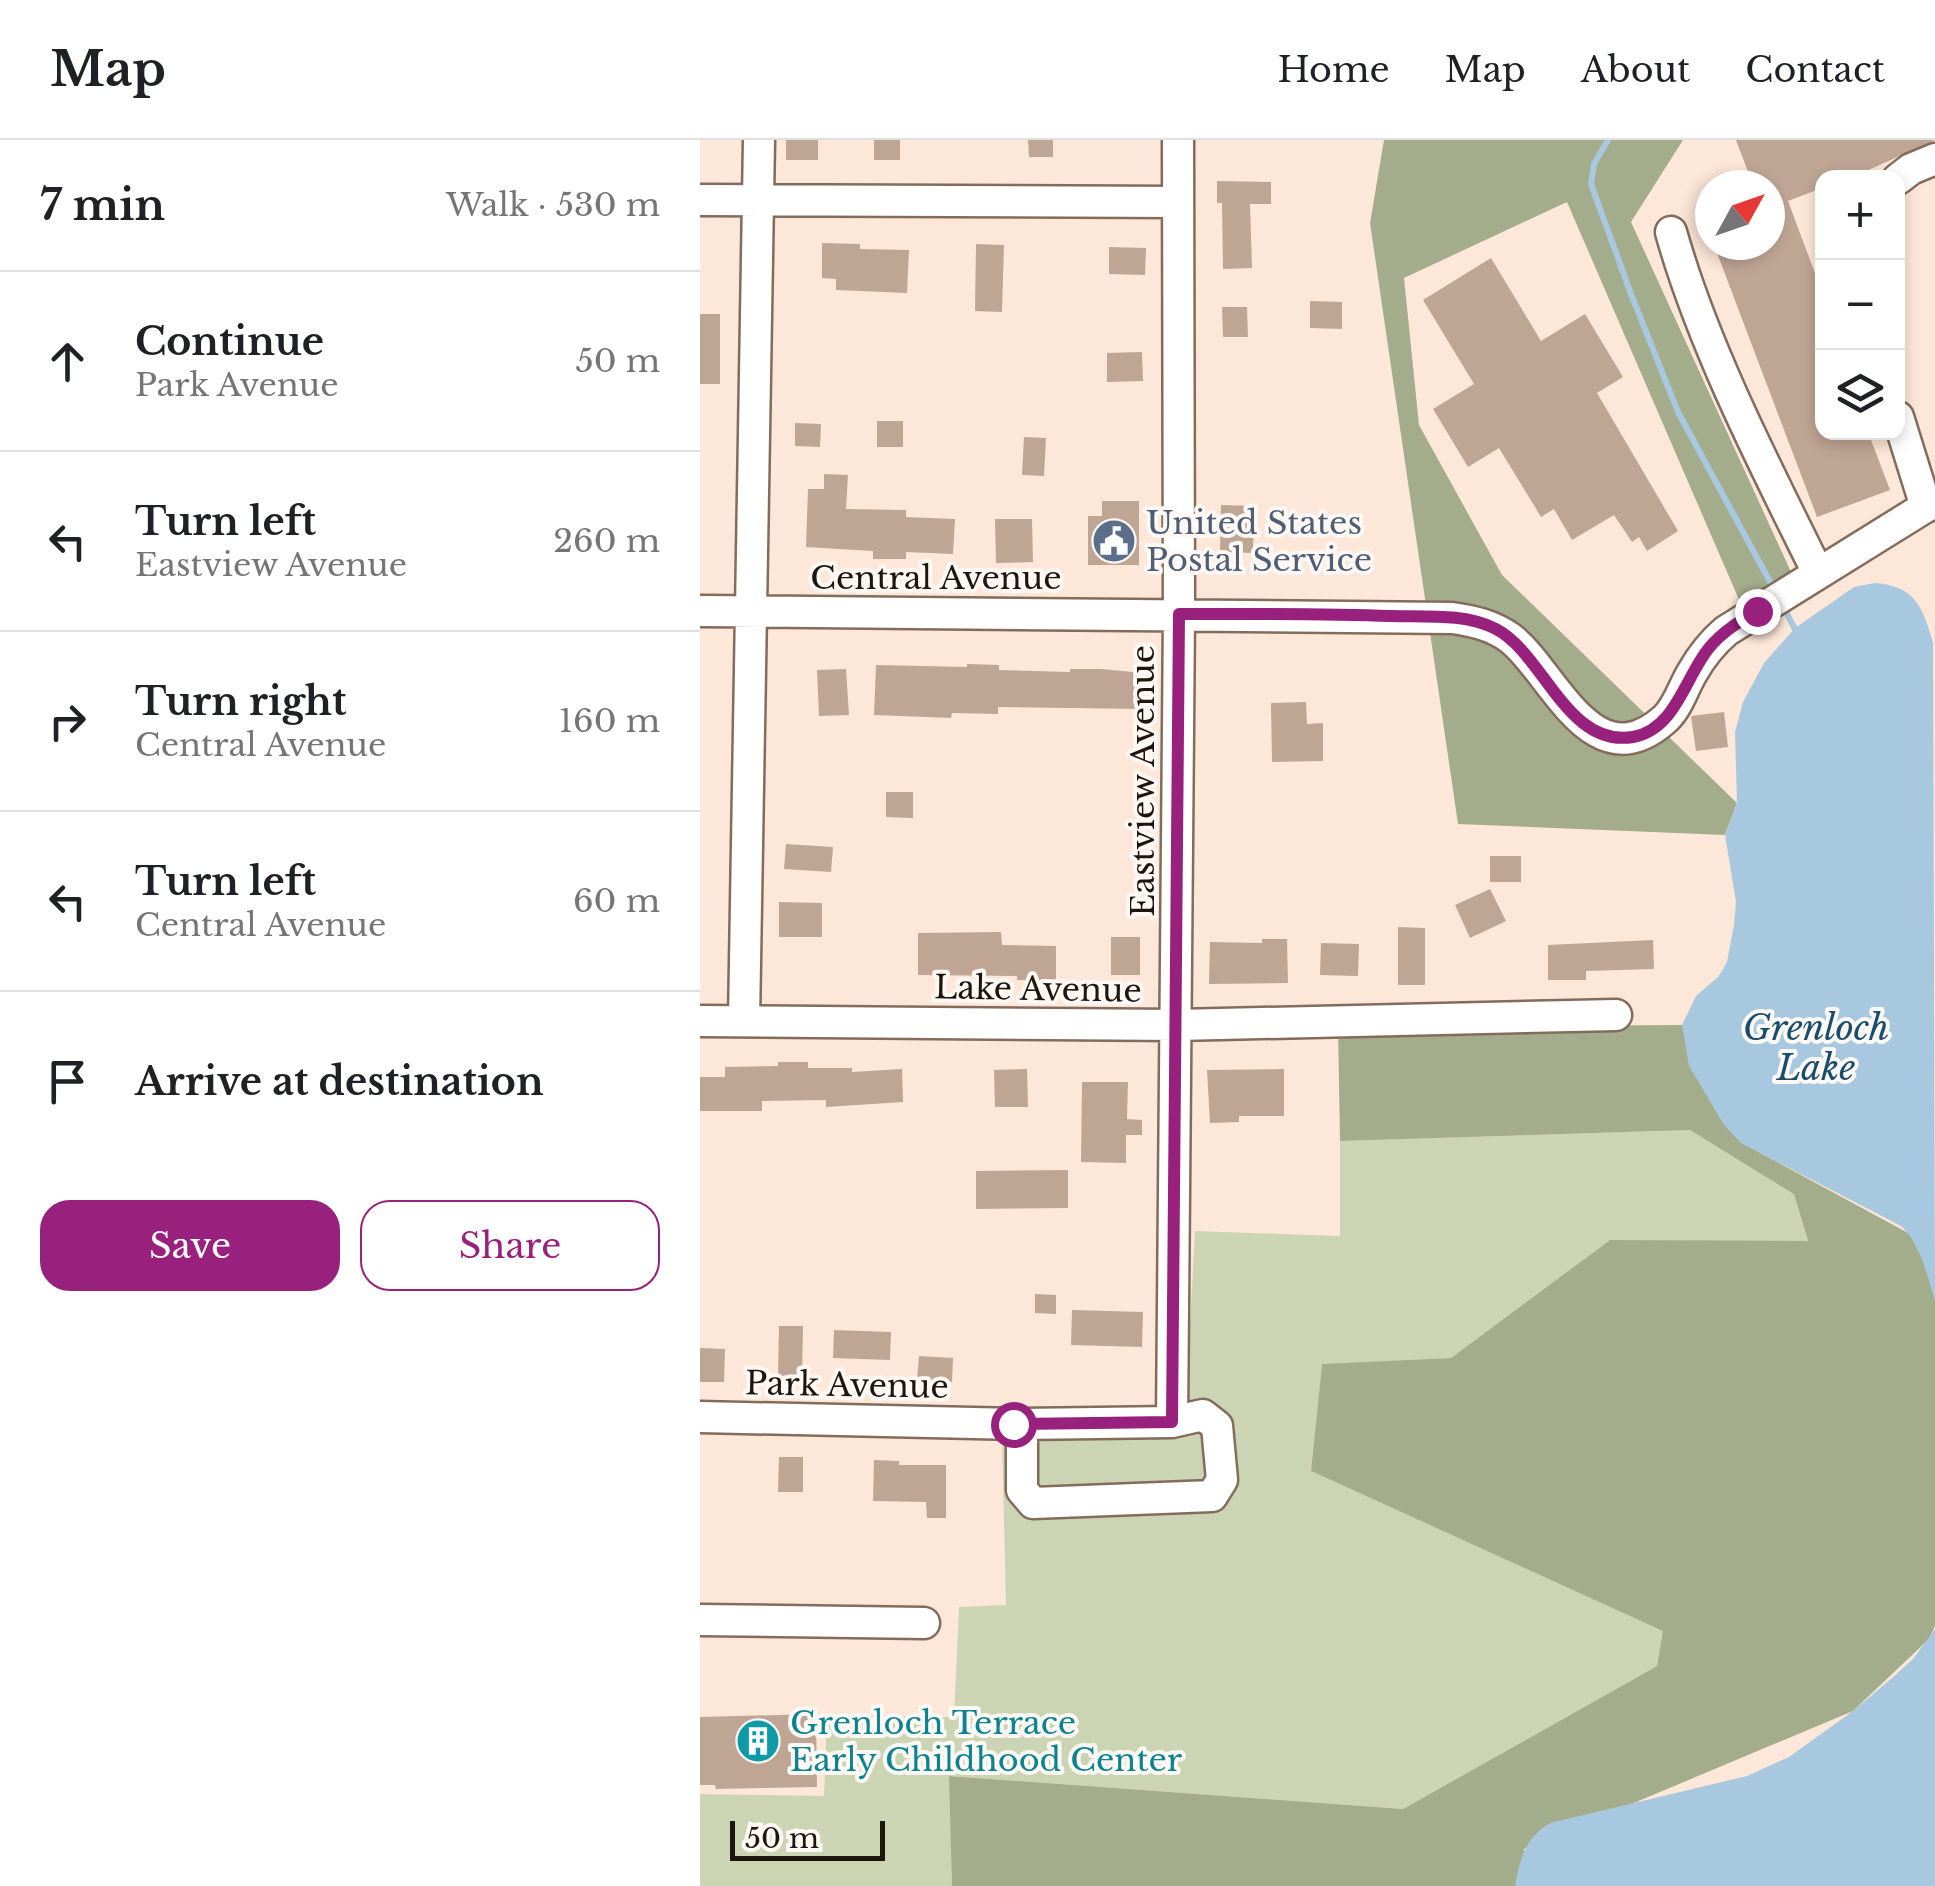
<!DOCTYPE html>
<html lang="en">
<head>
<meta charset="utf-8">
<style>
	:root { --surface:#fff; --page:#f2f2f2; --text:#202124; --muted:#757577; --line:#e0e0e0; --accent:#97217d }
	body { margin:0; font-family:"Libre Baskerville",serif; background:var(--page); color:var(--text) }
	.controls { position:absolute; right:30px; top:30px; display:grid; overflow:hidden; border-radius:20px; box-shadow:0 5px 15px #0003 }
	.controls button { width:90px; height:90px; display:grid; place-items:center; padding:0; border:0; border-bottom:2px solid var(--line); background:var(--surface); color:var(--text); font:50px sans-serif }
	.compass { position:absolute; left:995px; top:30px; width:90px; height:90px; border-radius:50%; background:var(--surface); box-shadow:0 5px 15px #0003; rotate:50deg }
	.scale { position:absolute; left:30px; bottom:25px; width:155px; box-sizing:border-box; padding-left:10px; border:5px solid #1e150f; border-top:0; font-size:28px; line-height:35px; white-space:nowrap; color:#1e150f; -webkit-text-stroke:8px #fdf8f4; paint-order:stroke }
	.stop { position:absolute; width:30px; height:30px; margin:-22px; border:8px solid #97217d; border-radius:50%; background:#fff }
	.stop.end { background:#97217d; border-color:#fff; box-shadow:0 2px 10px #0008 }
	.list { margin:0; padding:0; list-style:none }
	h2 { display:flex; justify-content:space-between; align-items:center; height:130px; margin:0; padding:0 40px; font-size:42px }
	h2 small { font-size:32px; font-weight:400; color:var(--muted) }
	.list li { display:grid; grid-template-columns:65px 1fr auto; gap:30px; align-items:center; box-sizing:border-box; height:180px; padding:0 40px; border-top:2px solid var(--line) }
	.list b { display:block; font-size:38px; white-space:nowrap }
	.list p { margin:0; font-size:32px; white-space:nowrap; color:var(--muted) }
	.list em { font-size:32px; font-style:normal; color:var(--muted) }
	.actions { display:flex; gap:20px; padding:30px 40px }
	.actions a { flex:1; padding:22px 0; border:2px solid var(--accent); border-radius:30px; text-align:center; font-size:35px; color:var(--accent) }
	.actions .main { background:var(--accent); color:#fff }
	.icon { flex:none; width:55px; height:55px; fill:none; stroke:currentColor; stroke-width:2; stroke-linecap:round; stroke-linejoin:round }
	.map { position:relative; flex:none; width:1235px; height:1746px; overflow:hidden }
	header { display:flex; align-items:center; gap:60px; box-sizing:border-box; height:140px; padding:0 50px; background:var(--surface); border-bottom:2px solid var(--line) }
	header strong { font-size:48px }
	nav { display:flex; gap:55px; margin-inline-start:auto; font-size:35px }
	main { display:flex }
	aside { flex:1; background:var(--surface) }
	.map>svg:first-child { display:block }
	.green { fill:#cbd5b4 }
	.forest { fill:#a3ad8c }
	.water { fill:#a8c8df }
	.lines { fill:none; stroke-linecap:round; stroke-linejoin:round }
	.stream { stroke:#a8c8df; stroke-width:6 }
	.building { fill:#bfa594 }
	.minor-casing { stroke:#846c5c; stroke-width:35 }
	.minor { stroke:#fff; stroke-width:30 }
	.route { stroke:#97217d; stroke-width:12 }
	.labels { text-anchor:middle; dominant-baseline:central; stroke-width:8; stroke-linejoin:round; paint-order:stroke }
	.service-label { font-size:32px; fill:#4e5e75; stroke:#fdf8f4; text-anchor:start }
	.street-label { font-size:32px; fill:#1e150f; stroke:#fdf8f4 }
	.culture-label { font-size:32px; fill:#0d838f; stroke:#fdf8f4; text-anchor:start }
	.water-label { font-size:35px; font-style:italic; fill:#194d6e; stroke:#fdf8f4 }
</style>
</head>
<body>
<header>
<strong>Map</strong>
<nav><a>Home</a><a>Map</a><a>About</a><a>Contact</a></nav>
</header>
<main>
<aside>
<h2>7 min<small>Walk · 530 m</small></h2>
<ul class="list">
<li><svg class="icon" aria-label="ahead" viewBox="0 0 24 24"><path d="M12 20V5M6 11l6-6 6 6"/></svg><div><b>Continue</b><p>Park Avenue</p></div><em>50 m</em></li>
<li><svg class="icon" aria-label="left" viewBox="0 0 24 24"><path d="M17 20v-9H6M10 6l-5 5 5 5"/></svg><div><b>Turn left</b><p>Eastview Avenue</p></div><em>260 m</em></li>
<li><svg class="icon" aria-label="right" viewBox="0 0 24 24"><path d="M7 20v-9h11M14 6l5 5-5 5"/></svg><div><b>Turn right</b><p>Central Avenue</p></div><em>160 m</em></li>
<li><svg class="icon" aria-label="left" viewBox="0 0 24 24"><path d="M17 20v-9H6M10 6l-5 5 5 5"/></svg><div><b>Turn left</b><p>Central Avenue</p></div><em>60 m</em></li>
<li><svg class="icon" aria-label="arrive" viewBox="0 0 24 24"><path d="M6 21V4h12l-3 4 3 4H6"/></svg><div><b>Arrive at destination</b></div></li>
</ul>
<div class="actions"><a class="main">Save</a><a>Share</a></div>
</aside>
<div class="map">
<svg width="1235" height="1746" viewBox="0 0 1235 1746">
	<rect width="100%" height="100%" fill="#fde7d8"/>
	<path class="green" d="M 990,990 L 1094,1053 L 1108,1102 L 910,1100 L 751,1218 L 622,1225 L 611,1331 L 964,1491 L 957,1526 L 703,1669 L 250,1636 L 252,1746 L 0,1746 L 0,1654 L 124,1656 L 127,1575 L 254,1577 L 259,1467 L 306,1465 L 302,1296 L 484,1297 L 495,1091 L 640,1096 L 640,1001 Z"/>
	<path class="forest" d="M 684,0 L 983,0 L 931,82 L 1091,432 L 1040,462 L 867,62 L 704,138 L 719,285 L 802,435 L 1037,663 L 1025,695 L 758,684 L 670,83 Z
		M 982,885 L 1042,1003 L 1210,1094 L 1235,1143 L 1235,1486 L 1229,1499 L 1153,1571 L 824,1709 L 829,1746 L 252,1746 L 249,1636 L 703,1669 L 957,1526 L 963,1491 L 611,1331 L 622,1224 L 751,1218 L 910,1100 L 1108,1101 L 1094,1054 L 990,990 L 640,1001 L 638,887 Z"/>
	<path class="water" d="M 1175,443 C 1216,446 1223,468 1233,503 L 1235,1161 C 1227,1136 1221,1104 1201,1086 L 1041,1003 L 1024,985 L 989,926 L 982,885 L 996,856 L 1019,836 L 1027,822 L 1034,785 L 1036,762 L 1025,695 L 1037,663 L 1035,592 L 1043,562 L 1064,523 L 1095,488 L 1154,447 Z
		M 1235,1489 L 1235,1746 L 815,1746 C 820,1718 825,1698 850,1683 L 1047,1636 L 1089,1617 L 1153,1571 L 1192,1538 L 1213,1519 Z"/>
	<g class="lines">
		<path class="stream" d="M 908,0 L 894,24 L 891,44 L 931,154 L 978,272 L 1075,451
			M 1083,466 L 1098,495"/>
	</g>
	<path class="building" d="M 86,0 L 118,0 L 118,20 L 86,20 Z
		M 174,0 L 200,0 L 200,20 L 174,20 Z
		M 328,0 L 353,0 L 353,17 L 329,17 Z
		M 1036,0 L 1235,0 L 1151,38 L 1122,38 L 1122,48 L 1088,61 L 1122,152 L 1122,292 L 1168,292 L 1190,350 L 1117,377 L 1014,105 L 1070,105 L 1070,45 L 1053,45 Z
		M 517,41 L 571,42 L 571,64 L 550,64 L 552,128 L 523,129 L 522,63 L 517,63 Z
		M 122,103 L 160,104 L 160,109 L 209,110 L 207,153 L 136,150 L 136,139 L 122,138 Z
		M 276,104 L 304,105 L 302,172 L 275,171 Z
		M 409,107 L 446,108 L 445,135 L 409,134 Z
		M 791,118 L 841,201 L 885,174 L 923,237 L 897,253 L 978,391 L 947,411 L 939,397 L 932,402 L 914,375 L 872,400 L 854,369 L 841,377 L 799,308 L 768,327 L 733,269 L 774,244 L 723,160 Z
		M 610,161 L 642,162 L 642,189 L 610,188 Z
		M 522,167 L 547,167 L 548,197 L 523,197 Z
		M 0,174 L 20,174 L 20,244 L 0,244 Z
		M 442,212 L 443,241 L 407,242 L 407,213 Z
		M 177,281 L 203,281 L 203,307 L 177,307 Z
		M 95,283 L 121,284 L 120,307 L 95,306 Z
		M 324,297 L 346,298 L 344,336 L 322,335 Z
		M 124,334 L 148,335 L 146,369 L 206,370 L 206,377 L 255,379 L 253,414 L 206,412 L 206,419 L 173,419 L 173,411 L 106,407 L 108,349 L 124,349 Z
		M 402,361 L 439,361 L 439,425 L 388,425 L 388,376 L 402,376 Z
		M 521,365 L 554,366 L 553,413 L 520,412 Z
		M 295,379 L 332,379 L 333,422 L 296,423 Z
		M 267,524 L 299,525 L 299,530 L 370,532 L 370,529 L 401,529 L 444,533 L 443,569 L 298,567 L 298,574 L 252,573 L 251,578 L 174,575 L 176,525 L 267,527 Z
		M 146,529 L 149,575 L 119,576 L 117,530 Z
		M 606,562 L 607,584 L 623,583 L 623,621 L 572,622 L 571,563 Z
		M 1024,572 L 1028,607 L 996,611 L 991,576 Z
		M 186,652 L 213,652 L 213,678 L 186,677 Z
		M 86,704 L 133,707 L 131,732 L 84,729 Z
		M 790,716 L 821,716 L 821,742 L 790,742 Z
		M 790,749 L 806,781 L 770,798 L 755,765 Z
		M 79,762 L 122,763 L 122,797 L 79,797 Z
		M 698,787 L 725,788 L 725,845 L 698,845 Z
		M 301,792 L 302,805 L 356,806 L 356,841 L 317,840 L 317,836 L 218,835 L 218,793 Z
		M 411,797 L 440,797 L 440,835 L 411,835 Z
		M 562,799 L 587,799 L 588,843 L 509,844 L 510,802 L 562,803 Z
		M 953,800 L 954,829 L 886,831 L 886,840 L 848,840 L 848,805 Z
		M 621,803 L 659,804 L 658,836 L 620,835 Z
		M 78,922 L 108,922 L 108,928 L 152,928 L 152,932 L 202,929 L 203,962 L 126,967 L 126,960 L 62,961 L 62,971 L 0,971 L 0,937 L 25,937 L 25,927 L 78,926 Z
		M 327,929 L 328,967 L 295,967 L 294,930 Z
		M 584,929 L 584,976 L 539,976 L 539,982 L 510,983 L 507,930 Z
		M 382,942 L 428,942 L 427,979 L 442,980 L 442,995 L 426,995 L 426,1023 L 381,1022 Z
		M 368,1030 L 368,1068 L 276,1069 L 276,1031 Z
		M 335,1154 L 356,1155 L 356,1174 L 335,1173 Z
		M 372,1170 L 443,1172 L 442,1207 L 371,1205 Z
		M 79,1186 L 103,1186 L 102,1238 L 78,1238 Z
		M 134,1190 L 191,1192 L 190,1220 L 133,1218 Z
		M 0,1208 L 25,1209 L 24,1242 L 0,1242 Z
		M 219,1216 L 253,1218 L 252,1242 L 217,1240 Z
		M 79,1317 L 103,1317 L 103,1352 L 78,1352 Z
		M 174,1320 L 199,1321 L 199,1325 L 246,1325 L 246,1378 L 227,1378 L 226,1362 L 173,1361 Z
		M 116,1574 L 117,1647 L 16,1649 L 15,1645 L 0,1645 L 0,1577 Z"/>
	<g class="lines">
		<defs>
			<path id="minor" d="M 1198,39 L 1211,29 L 1235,19
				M 0,60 L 477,62
				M 971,92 C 1003,206 1065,326 1118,433
				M 1198,277 L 1226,367
				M 0,471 L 752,478 C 773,481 792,485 810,498 C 852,529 892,644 965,579 C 978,567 983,548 992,533 C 1001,517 1012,503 1026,491 L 1235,361
				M 0,881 L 477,885 L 916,875
				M 44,881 L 59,0
				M 0,1277 L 322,1284 L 472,1282 L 503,1275 L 517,1286 L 522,1340 L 512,1356 L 333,1363 L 322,1350 L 322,1284
				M 472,1282 L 479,474 L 478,0
				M 0,1480 L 224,1483"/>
		</defs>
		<use href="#minor" class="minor-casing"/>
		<use href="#minor" class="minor"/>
	</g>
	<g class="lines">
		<path class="route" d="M 313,1284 L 472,1282 L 479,474 C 550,474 621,473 691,476 C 725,477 765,473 796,489 C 844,514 867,608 933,597 C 976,589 985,537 1009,508 C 1022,492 1040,481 1057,471"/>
	</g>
	<defs>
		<symbol id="civic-disc" viewBox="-11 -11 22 22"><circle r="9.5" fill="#5c6f8a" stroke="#fdf8f4"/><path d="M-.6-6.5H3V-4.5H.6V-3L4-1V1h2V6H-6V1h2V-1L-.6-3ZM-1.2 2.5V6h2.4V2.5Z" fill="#fff"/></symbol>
		<symbol id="building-disc" viewBox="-11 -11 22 22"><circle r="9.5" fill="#0f9aa8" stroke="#fdf8f4"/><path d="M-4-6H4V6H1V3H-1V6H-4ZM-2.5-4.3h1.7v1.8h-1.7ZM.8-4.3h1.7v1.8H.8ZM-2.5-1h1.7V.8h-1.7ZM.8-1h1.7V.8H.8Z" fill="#fff"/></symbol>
	</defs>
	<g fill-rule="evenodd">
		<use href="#civic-disc" x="389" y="376" width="50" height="50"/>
		<use href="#building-disc" x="33" y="1576" width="50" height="50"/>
	</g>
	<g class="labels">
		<g class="service-label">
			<text x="446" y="383">United States<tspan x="446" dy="37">Postal Service</tspan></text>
		</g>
		<g class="street-label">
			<text x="236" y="438">Central Avenue</text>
			<text transform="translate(443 641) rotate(-90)">Eastview Avenue</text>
			<text transform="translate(338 849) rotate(1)">Lake Avenue</text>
			<text transform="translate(147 1245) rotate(1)">Park Avenue</text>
		</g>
		<g class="culture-label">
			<text x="90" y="1583">Grenloch Terrace<tspan x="90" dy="37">Early Childhood Center</tspan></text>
		</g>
		<g class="water-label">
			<text x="1116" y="887">Grenloch<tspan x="1116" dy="40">Lake</tspan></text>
		</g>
	</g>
</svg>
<div class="controls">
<button>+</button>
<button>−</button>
<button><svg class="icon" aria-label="layers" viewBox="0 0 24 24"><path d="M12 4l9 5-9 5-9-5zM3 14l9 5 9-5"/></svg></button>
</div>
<svg class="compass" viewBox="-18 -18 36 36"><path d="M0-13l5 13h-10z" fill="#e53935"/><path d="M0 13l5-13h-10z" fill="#757577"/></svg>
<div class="scale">50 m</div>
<div class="stop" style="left:313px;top:1284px"></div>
<div class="stop end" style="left:1057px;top:471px"></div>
</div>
</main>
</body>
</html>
